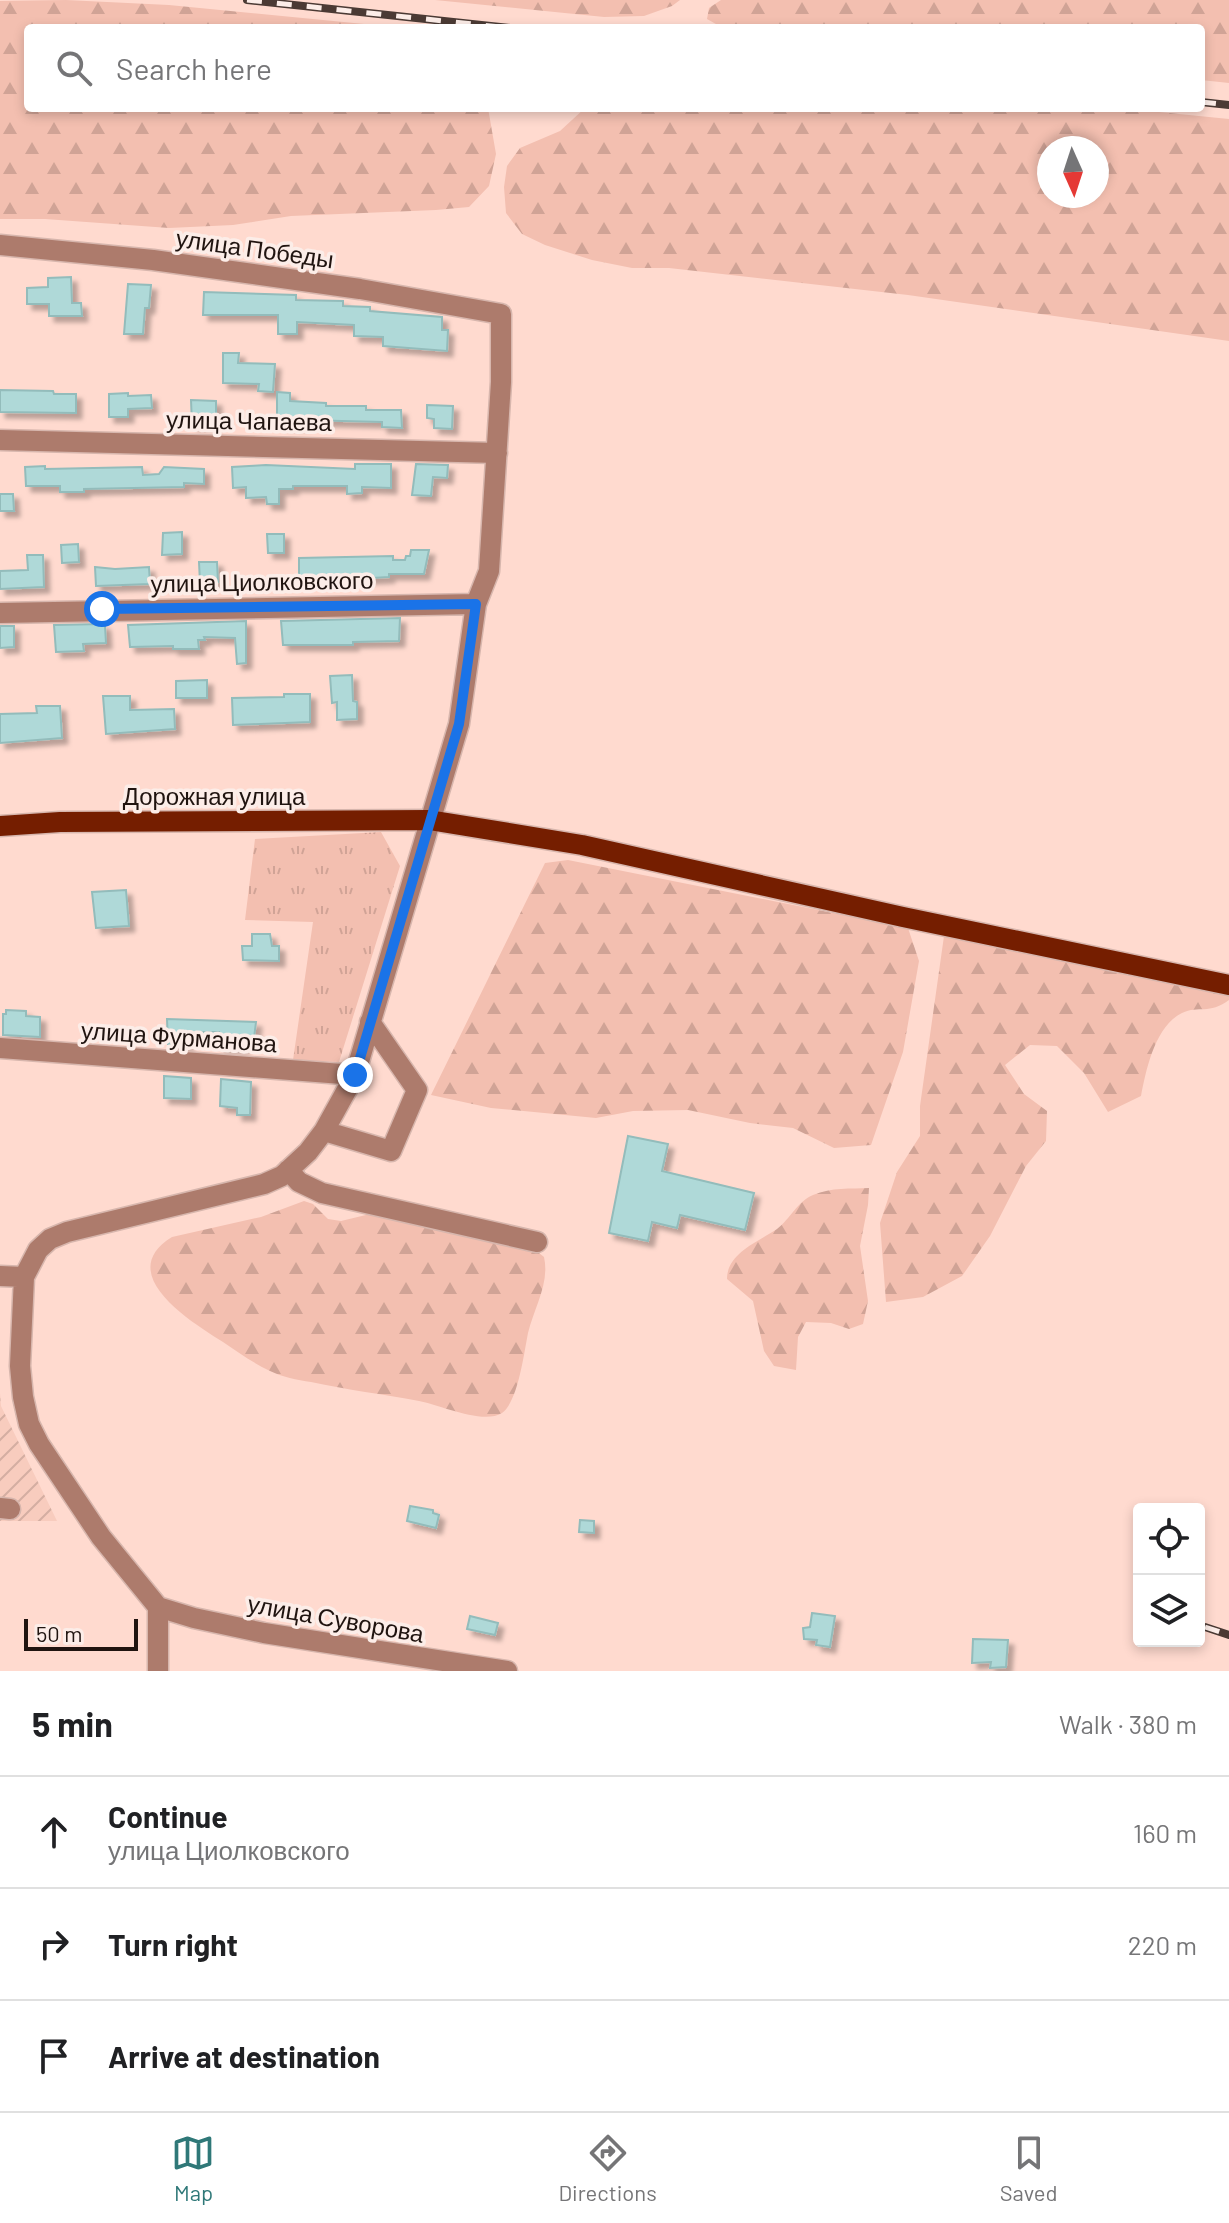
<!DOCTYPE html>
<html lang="en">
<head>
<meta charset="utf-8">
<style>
	:root { --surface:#fff; --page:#f6f6f6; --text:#202124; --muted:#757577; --line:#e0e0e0; --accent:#2f7878 }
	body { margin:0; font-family:Barlow,sans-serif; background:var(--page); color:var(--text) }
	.controls { position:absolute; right:24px; bottom:24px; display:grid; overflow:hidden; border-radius:8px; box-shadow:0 4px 12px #0003 }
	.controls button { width:72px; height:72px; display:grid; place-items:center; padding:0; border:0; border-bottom:2px solid var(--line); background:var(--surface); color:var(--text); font:40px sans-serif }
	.compass { position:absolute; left:1037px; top:136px; width:72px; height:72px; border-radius:50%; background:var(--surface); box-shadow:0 4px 12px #0003; rotate:177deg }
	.scale { position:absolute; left:24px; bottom:20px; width:114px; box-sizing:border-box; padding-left:8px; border:4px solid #201410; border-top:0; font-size:22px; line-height:28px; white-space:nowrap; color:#201410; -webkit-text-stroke:6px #fcede8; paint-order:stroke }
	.stop { position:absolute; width:24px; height:24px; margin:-18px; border:6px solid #1a73e8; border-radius:50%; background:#fff }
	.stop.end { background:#1a73e8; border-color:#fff; box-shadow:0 2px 8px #0008 }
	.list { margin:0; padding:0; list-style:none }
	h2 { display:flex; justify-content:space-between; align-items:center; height:104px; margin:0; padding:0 32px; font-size:34px }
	h2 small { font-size:26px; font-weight:400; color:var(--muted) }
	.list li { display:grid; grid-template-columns:52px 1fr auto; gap:24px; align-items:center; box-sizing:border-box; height:112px; padding:0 32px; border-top:2px solid var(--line) }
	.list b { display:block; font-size:30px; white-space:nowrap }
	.list p { margin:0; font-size:26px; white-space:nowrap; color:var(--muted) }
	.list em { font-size:26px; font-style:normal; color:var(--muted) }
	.icon { flex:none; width:44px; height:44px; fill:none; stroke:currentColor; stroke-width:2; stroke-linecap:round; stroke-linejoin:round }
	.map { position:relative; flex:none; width:1229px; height:1671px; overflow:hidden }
	.search { position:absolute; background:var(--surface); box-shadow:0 4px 12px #0003; left:24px; right:24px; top:24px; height:88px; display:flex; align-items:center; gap:20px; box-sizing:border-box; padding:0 28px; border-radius:8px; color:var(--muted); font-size:30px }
	.sheet { height:440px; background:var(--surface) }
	nav { display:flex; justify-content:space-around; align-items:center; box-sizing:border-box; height:112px; border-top:2px solid var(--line); background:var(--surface); font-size:22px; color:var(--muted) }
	nav a { display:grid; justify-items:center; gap:4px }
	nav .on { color:var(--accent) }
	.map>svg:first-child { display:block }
	.industrial { fill:url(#industrial-furrows) }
	.grass { fill:url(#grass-tufts) }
	.forest { fill:url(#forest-firs); fill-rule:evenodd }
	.building { fill:#afd9d8; stroke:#93bcbb; stroke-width:2; filter:url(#shadow) }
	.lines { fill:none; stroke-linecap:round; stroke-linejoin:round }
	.minor-casing { stroke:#d7b6ad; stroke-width:23 }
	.major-casing { stroke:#d7b6ad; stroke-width:23 }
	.minor { stroke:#ad7b6c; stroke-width:20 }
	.major { stroke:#751e00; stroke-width:20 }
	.rail-casing { stroke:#4b3a34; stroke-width:8 }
	.rail { stroke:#fcede8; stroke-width:5; stroke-dasharray:15; stroke-linecap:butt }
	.route { stroke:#1a73e8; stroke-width:10 }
	.labels { text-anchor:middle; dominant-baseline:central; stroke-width:7; stroke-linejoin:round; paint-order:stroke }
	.street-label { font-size:24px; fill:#201410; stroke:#fcede8 }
</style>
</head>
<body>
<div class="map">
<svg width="1229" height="1671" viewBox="0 0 1229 1671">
	<defs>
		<pattern id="industrial-furrows" width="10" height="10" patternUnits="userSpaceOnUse" patternTransform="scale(2)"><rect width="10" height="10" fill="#f8ccbe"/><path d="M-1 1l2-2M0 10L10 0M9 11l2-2" fill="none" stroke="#d4aea2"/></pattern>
		<pattern id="grass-tufts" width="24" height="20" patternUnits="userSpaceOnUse" patternTransform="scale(2)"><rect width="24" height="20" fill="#f3bfb0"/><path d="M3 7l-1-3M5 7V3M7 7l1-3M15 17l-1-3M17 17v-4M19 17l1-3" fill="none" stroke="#d0a396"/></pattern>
		<pattern id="forest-firs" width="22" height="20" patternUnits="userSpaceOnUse" patternTransform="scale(2)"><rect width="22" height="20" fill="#f3bfb0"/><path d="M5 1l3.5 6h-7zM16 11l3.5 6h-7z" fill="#d0a396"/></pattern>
		<filter id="shadow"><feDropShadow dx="5.5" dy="5.5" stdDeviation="2" flood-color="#0004"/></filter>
	</defs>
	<rect width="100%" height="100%" fill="#ffdacf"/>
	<path class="industrial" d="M 0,1393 L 1,1406 L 57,1521 L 0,1521 Z"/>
	<path class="grass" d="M 381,832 L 400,866 L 339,1062 L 293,1060 L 313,922 L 245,920 L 255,839 Z"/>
	<path class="forest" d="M 66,0 L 169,5 L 405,28 L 28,28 L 28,108 L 488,108 L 496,154 L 489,186 L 469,207 L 436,210 L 291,216 L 233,225 L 169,228 L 45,219 L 0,219 L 0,1 Z
		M 435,0 L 680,0 L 672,6 L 644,16 L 604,17 Z
		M 721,0 L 1229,0 L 1229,83 L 1201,80 L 1201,28 L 723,28 L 707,19 L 709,8 Z
		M 585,108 L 1119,108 L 1229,119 L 1229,341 L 908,295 L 669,268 L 632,268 L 592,260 L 545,245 L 522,234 L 506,213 L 504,187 L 507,166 L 520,148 L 560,131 ZM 1049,148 L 1097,148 L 1097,196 L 1049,196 Z
		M 568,860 L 908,928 L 919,961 L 903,1052 L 871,1145 L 834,1148 L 793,1128 L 750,1123 L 688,1110 L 633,1111 L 596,1118 L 491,1108 L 431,1095 L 545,863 Z
		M 944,936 L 1229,993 L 1229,1000 C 1209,1015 1199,1005 1182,1013 C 1155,1026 1146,1070 1141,1096 L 1108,1112 L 1084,1073 L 1057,1046 L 1030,1045 L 1005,1065 L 1024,1094 L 1047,1111 L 1046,1141 L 1026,1166 L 990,1236 L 962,1276 L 923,1297 L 886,1302 L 880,1223 L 897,1172 L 920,1136 L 920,1106 Z
		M 869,1188 L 868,1205 L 860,1246 L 868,1301 L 863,1324 L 849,1329 L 831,1323 L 806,1322 L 798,1337 L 796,1370 L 774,1366 L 764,1351 L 753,1301 L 727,1279 C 727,1253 758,1242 777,1229 C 790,1219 798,1201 813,1195 C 832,1187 850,1189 869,1188 Z
		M 304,1201 L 313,1204 L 328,1219 L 341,1221 L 370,1214 L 534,1249 L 544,1257 C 550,1283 534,1308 528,1333 C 524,1353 518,1402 502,1413 C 483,1425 440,1405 419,1401 C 383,1394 347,1390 311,1382 C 297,1380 282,1377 270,1371 C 253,1363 238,1352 223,1342 C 193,1323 112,1274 172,1237 L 261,1217 Z"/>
	<path class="building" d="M 71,277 L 72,303 L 81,303 L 82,316 L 49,316 L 49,304 L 27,304 L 27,288 L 48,287 L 48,278 Z
		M 128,284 L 151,285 L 149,308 L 145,308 L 143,334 L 124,334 Z
		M 204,292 L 296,295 L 296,300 L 343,301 L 343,306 L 370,307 L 370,311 L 442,317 L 442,330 L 448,330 L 447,351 L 383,346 L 383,337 L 354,336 L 354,325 L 297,322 L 297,334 L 278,334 L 278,315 L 203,315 Z
		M 223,353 L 239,353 L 238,363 L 275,364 L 273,392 L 258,391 L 259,384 L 223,383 Z
		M 0,390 L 53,391 L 54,394 L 76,394 L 76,413 L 0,412 Z
		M 277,392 L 290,393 L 290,401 L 326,403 L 326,406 L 366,406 L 366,410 L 401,410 L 402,428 L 382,427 L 382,422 L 302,420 L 302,425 L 282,424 L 282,417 L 277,416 Z
		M 128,393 L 128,396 L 151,395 L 152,408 L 128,409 L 128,417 L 109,417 L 109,394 Z
		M 191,400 L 216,401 L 216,425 L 192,425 Z
		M 427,405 L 453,406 L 452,429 L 434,428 L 434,419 L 427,418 Z
		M 355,464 L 391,464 L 391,488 L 362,487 L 362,493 L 347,494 L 347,486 L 293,486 L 293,489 L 279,489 L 279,504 L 267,504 L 266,497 L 246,498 L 246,487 L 233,488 L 232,467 L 266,465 L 355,469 Z
		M 416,464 L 448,465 L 447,478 L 433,477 L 431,496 L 412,495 Z
		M 45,466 L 45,469 L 142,467 L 143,475 L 159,474 L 164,467 L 204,469 L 204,484 L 184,483 L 184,487 L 84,489 L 84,492 L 60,492 L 60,486 L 26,486 L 25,467 Z
		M 0,494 L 13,494 L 14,511 L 0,511 Z
		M 182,532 L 182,554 L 162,555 L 163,533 Z
		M 267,534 L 284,534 L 284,553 L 268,553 Z
		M 78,544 L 79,562 L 62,563 L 61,545 Z
		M 411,550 L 429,550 L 424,574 L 389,574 L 389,577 L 372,578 L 299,578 L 299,558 L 393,556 L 393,560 L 405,560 L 406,556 L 410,556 Z
		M 27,555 L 43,555 L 44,587 L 0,589 L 0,571 L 28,570 Z
		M 199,562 L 217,562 L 218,582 L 200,583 Z
		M 95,567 L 115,569 L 149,567 L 150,584 L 96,586 Z
		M 400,618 L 399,641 L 353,642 L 353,645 L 283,645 L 281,621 Z
		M 246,621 L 246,663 L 237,664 L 235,638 L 204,637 L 205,640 L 198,640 L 199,649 L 173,649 L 173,646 L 130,647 L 128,625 Z
		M 102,624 L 105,626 L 106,643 L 83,644 L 84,651 L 56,652 L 54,625 Z
		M 0,626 L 14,626 L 14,647 L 0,648 Z
		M 352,675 L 353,701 L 357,702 L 357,719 L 337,720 L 337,702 L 332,703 L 330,676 Z
		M 207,680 L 207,698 L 176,698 L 176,681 Z
		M 284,694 L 310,694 L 310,722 L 233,725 L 232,698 L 284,697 Z
		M 103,696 L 130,696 L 130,710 L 174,709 L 175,729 L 106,734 Z
		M 36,706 L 60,706 L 62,738 L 0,743 L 0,714 L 37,713 Z
		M 126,890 L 129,926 L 96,928 L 92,892 Z
		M 252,934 L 270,934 L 272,946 L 279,946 L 279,961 L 243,960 L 242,946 L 252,946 Z
		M 6,1010 L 26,1011 L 26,1016 L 40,1017 L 40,1037 L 3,1035 L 3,1014 L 6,1014 Z
		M 167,1019 L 256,1022 L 254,1038 L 245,1037 L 244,1048 L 219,1047 L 219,1032 L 189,1032 L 188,1045 L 168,1044 Z
		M 164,1076 L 191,1078 L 191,1099 L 164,1098 Z
		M 221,1079 L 251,1082 L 250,1115 L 237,1115 L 237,1108 L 220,1106 Z
		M 628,1136 L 668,1144 L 662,1171 L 754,1193 L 745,1230 L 680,1215 L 677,1228 L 652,1222 L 648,1241 L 609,1233 Z
		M 410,1506 L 433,1510 L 433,1513 L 439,1515 L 436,1528 L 407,1521 Z
		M 580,1520 L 594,1521 L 594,1533 L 579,1532 Z
		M 812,1613 L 835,1616 L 830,1647 L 816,1645 L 817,1640 L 804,1639 L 803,1628 L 810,1627 Z
		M 470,1616 L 498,1623 L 495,1635 L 467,1629 Z
		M 973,1639 L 1008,1640 L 1006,1667 L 990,1668 L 991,1662 L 972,1663 Z"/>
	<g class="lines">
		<defs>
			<path id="minor" d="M 0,245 L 153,260 L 360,289 L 501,314 L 501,382 L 489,571 L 476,604 L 459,724 L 355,1075 L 324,1131 L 308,1152 L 282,1176 L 264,1184 L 67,1232 L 50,1239 L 38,1250 L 24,1277 L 20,1366 L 23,1397 L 29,1424 L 39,1444 L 101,1537 L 158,1607 L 194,1618 L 264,1633 L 507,1671
				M 0,440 L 497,453
				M 0,613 L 476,604
				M 0,1048 L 355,1075
				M 324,1131 L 391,1151 L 417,1090 L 370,1022
				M 288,1170 L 299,1182 L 322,1193 L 537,1242
				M 0,1276 L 24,1277
				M 0,1508 L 10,1509
				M 158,1671 L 158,1607"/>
			<path id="major" d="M 0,826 L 60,822 L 429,820 L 582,845 L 903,917 L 1229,985"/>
		</defs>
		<use href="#minor" class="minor-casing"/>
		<use href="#major" class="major-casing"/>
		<use href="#minor" class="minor"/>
		<use href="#major" class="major"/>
		<defs>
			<path id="rail" d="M 247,0 L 510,28
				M 1201,102 L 1229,105
				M 1205,1627 L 1229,1635"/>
		</defs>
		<use href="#rail" class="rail-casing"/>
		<use href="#rail" class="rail"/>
	</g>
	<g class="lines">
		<path class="route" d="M 102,609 L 476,604 L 459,724 L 355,1075"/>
	</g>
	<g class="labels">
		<g class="street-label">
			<text transform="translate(255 248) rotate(8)">улица Победы</text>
			<text transform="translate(249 420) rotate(1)">улица Чапаева</text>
			<text transform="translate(262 581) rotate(-1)">улица Циолковского</text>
			<text x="214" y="795">Дорожная улица</text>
			<text transform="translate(179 1036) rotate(4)">улица Фурманова</text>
			<text transform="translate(336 1618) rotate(10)">улица Суворова</text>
		</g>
	</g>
</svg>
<div class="controls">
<button><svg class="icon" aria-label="locate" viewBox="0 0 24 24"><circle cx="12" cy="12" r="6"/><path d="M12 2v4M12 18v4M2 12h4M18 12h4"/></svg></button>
<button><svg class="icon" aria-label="layers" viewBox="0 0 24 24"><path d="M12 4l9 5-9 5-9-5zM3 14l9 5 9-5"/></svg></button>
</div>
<svg class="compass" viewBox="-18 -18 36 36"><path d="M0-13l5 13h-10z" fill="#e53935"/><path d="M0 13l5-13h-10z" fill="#757577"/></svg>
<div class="scale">50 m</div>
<div class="stop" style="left:102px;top:609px"></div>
<div class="stop end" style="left:355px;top:1075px"></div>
<div class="search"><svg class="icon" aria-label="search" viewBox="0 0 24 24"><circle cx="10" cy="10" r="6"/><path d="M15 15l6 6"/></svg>Search here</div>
</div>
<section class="sheet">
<h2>5 min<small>Walk · 380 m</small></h2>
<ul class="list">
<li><svg class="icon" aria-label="ahead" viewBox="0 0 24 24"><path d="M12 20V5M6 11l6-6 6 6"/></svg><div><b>Continue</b><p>улица Циолковского</p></div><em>160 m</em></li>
<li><svg class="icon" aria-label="right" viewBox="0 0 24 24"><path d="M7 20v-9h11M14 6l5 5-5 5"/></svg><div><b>Turn right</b></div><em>220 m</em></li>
<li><svg class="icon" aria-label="arrive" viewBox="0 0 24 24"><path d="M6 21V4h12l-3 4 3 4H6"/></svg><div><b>Arrive at destination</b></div></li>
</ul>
</section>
<nav>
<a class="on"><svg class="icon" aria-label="map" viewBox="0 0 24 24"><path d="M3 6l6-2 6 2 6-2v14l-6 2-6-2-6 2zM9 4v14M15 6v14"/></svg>Map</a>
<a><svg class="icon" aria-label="directions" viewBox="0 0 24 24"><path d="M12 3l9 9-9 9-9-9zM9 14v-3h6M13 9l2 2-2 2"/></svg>Directions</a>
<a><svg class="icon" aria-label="saved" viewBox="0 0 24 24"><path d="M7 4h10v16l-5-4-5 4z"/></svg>Saved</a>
</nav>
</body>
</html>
